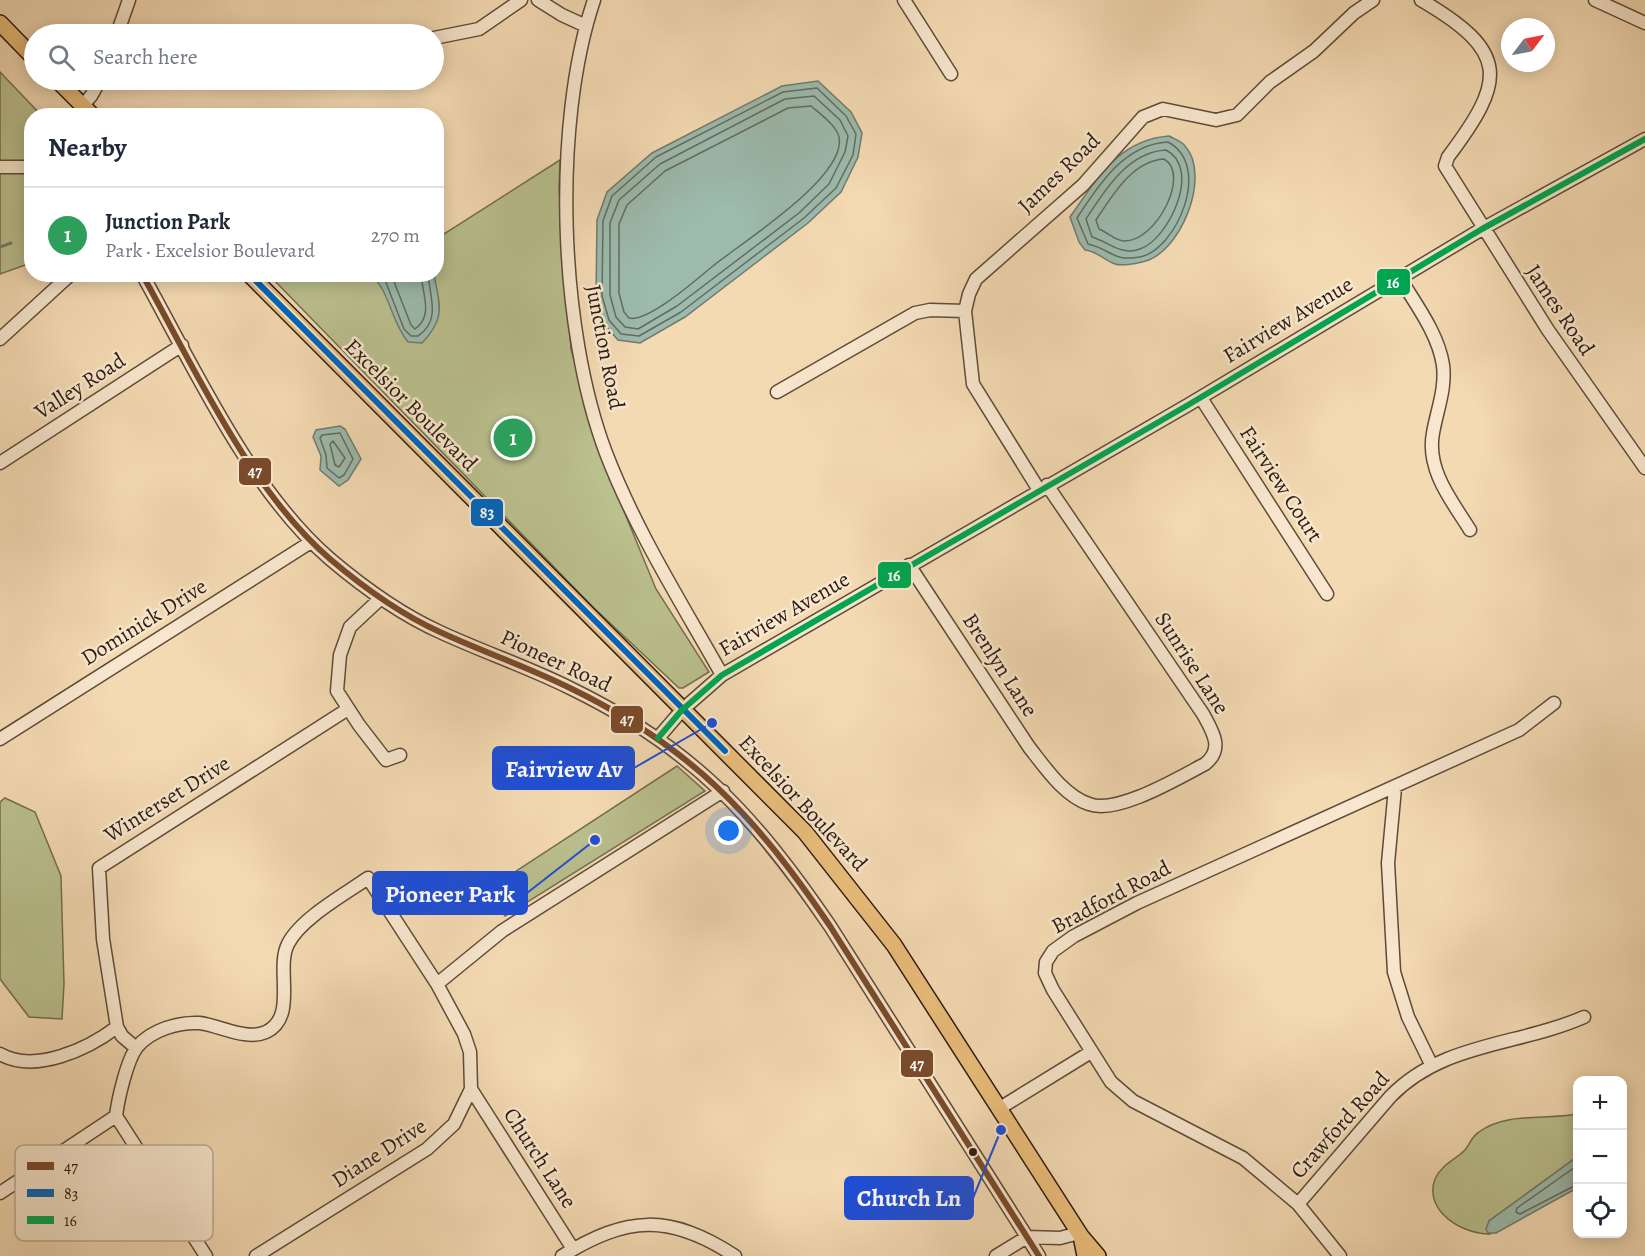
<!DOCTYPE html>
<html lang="en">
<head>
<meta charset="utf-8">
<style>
	:root { --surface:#fff; --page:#f6f6f7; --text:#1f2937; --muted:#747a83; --line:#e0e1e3; --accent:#8f2418 }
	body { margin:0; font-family:Alegreya,serif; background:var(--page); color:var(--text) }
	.controls { position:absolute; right:18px; bottom:18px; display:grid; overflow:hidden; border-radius:12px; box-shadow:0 3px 15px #0003 }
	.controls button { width:54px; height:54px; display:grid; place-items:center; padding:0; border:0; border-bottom:2px solid var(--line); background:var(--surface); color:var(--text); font:30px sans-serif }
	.compass { position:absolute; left:1501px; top:18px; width:54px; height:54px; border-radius:50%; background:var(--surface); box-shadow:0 3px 15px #0003; rotate:58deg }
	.you { position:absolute; left:729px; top:831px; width:21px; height:21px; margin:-15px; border:4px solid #fff; border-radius:50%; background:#1a73e8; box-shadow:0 0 0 9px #1a73e833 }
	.badge { display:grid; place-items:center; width:39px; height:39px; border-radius:50%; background:var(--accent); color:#fff; font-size:20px; font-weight:700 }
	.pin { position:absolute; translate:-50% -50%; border:3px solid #fff; box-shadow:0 2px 6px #0006 }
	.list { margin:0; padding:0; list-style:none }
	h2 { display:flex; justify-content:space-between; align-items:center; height:78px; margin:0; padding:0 24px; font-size:26px }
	h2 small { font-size:20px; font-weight:400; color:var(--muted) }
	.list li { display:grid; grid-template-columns:39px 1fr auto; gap:18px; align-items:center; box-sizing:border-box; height:96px; padding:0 24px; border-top:2px solid var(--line) }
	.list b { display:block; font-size:22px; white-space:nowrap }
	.list p { margin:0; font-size:20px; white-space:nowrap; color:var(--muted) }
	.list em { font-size:20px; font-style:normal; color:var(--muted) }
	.icon { flex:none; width:33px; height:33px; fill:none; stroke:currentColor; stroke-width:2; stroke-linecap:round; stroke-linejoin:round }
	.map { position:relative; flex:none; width:1645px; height:1256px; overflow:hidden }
	.search { position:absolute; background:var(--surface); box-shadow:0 3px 15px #0003; left:24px; top:24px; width:420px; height:66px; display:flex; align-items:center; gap:15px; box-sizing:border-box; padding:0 21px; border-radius:33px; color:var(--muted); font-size:22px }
	.panel { position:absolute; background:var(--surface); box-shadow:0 3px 15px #0003; left:24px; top:108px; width:420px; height:174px; border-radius:24px }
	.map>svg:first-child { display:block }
	.green { fill:#bac08e; stroke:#746e4f; stroke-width:1.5 }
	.water { fill:#9cbbae; stroke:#707b6f; stroke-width:1.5 }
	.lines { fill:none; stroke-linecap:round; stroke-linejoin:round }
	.shore { stroke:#646b5f; stroke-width:1.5 }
	.stream { stroke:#707b6f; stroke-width:3 }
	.minor-casing { stroke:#5f4b39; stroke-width:15 }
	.major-casing { stroke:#2d1b10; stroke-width:18 }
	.minor { stroke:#f8e7ce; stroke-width:12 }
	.major { stroke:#eabd7a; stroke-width:15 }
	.bus-1-casing { stroke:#f8e7ce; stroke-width:10 }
	.bus-2-casing { stroke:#f8e7ce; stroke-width:10 }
	.bus-3-casing { stroke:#f8e7ce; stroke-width:10 }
	.bus-1 { stroke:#7a4b2a; stroke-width:6 }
	.bus-2 { stroke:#0065bd; stroke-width:6 }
	.bus-3 { stroke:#00a651; stroke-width:6 }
	.bus-dot { fill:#2d1b10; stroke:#f8e7ce; stroke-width:2 }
	.labels { text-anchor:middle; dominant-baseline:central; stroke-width:5; stroke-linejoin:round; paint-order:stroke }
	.street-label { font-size:22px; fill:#2d1b10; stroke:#f8e7ce }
	.key { fill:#f8e7ce; stroke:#bbaa95; stroke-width:1.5 }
	.key-label { font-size:16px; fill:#2d1b10 }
	.leader { fill:none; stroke:#1d4ed8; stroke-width:2 }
	.callout-dot { fill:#1d4ed8; stroke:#f8e7ce; stroke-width:2 }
	.callout { fill:#1d4ed8; stroke:#1d4ed8; stroke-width:2 }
	.callout-label { font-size:24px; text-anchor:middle; font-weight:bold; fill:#fff }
	.line-badge { stroke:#f8e7ce; stroke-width:2 }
	.badge-label { font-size:16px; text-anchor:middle; font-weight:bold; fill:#fff }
</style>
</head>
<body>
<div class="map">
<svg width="1645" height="1256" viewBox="0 0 1645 1256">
	<rect width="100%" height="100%" fill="#f4dab3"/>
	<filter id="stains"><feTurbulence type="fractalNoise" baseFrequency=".00333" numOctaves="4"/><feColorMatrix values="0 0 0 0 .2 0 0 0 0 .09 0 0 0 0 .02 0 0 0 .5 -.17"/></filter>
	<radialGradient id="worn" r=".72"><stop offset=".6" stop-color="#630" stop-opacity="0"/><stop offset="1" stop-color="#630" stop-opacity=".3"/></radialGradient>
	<path class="green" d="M 0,72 L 41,115 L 32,116 L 31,263 L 0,274 Z
		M 560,160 L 559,190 L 571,349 L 607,470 L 656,589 L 709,672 L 683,688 L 679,688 L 594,608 L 269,275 L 436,274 L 437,229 L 441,236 Z
		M 677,766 L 705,791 L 505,916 L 487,890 Z
		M 5,798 L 35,812 L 61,876 L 64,984 L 62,1019 L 29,1017 L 0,979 L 0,802 Z
		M 1577,1114 L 1577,1157 L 1489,1221 L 1488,1233 L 1491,1234 C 1463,1235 1423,1211 1435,1179 C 1441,1165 1455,1160 1465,1150 C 1470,1144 1472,1136 1479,1132 C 1506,1112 1546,1120 1577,1114 Z"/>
	<path class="water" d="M 818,81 L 851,112 L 862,133 L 858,157 L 841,192 L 808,223 L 685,317 L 640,343 L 618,340 L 603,323 L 596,296 L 597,220 L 607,192 L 652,153 L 782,86 Z
		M 1169,136 C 1174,139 1182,141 1185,146 C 1212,176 1180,255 1142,262 C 1135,264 1121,266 1115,264 C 1104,260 1097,251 1085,250 L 1079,242 L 1070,217 C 1097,179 1118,140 1169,136 Z
		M 371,275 L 434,275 C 440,306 446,318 422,343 L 408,342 C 391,322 390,291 371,275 Z
		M 340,426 L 345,429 L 361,459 L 348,480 L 339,486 L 320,470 L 321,456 L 313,437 L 316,430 Z
		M 1577,1157 L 1577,1188 L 1496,1233 L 1488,1233 L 1486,1229 L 1489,1221 Z"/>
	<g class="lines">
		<path class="shore" d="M 817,88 L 846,116 L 856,134 L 853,155 L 836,188 L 804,218 L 681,312 L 639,336 L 621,334 L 609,320 L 602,296 L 603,221 L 612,196 L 656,157 L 783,92 Z
			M 814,96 L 840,120 L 848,136 L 845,152 L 829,184 L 799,213 L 677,306 L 638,329 L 625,327 L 616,317 L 610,295 L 610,223 L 619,200 L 660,164 L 785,99 Z
			M 811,106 C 820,114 836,125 839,137 C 847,177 741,243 713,266 C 698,278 648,323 629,318 L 624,312 L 619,293 L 619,224 L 627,205 L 665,171 L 788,108 Z
			M 1168,142 C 1213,166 1176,250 1140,257 C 1112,262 1111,249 1088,244 L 1077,218 C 1099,184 1125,144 1168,142 Z
			M 1166,150 C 1202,168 1169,239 1140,249 C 1121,256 1109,242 1092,237 L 1086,219 C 1105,190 1128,152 1166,150 Z
			M 1164,159 C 1191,174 1156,242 1124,241 C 1116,241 1107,232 1099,229 L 1096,220 C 1112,196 1132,161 1164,159 Z
			M 380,274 L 385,280 L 404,329 L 411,336 L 418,336 C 441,321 430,297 428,274
			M 391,274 L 411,325 L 415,329 C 434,316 422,293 421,274
			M 340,433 L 353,459 L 344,475 L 339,478 L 327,468 L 326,455 L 320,438 L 322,435 Z
			M 333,441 L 345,458 L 339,467 L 335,465 L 330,444 Z
			M 1578,1165 L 1517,1208 L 1516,1212 L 1520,1214 L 1578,1184"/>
		<path class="stream" d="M 0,247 L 11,243"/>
		<defs>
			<path id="minor" d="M 538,0 L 562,15 L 586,26
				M 594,0 C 552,125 559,329 606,453 C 636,531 681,602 722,675
				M 904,0 L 951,74
				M 1421,0 C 1510,52 1506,80 1448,157 L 1445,166 L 1548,330 L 1645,468
				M 1595,0 L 1645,23
				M 117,34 L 129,0
				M 434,38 L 479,29 L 521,0
				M 83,105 L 91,96 L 100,80
				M 0,167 L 32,167
				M 142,274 C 194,367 249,489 330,559 C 363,587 400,614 440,632 C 483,652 528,667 570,688 C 692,747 755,816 830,926 L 1039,1256
				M 1400,278 C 1416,305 1438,333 1443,365 C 1446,389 1437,410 1433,433 C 1426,470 1452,501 1470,530
				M 0,339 L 71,274
				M 777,392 L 915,313 L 930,310 L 965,311
				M 1201,398 L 1327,594
				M 0,463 L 182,345
				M 1039,490 L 973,384 L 965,311 L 969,294 L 976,279 L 1083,185 L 1143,117 L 1163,109 L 1216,120 L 1237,115 L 1270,82 L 1314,51 L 1354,13 L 1373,0
				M 909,565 L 1029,747 C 1044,766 1064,796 1089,804 C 1117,815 1180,777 1205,764 C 1224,749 1213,732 1203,714 L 1047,485
				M 381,598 L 350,627 L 340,655 L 337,691 L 359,725 L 386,760 L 400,755
				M 658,738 L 682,710 L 722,675 L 1188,405 L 1482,229 L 1645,139
				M 0,739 L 311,542
				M 1395,788 L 1388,863 L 1394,972 L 1408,1017 L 1431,1064
				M 437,984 L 502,931 L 723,791
				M 136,1048 L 122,1036 L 117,1027 L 103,939 L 99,868 L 348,709
				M 0,1054 C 35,1074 88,1049 117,1027
				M 471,1089 L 573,1249
				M 1000,1108 L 1091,1052
				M 116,1116 C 118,1099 127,1060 137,1047 C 151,1030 178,1022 199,1023 C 219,1025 246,1041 266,1032 C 298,1017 275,969 288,944 C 300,919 345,894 368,878 L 437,984 L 464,1034 L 470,1052 L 471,1089 L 454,1124 L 427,1149 L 256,1256
				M 116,1116 L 206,1256
				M 0,1193 L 116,1116
				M 1298,1204 L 1390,1097 C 1443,1042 1518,1046 1584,1017
				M 562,1256 C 627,1216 669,1213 735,1256
				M 996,1256 L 1027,1237 L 1060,1238 L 1079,1233
				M 1340,1256 L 1298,1204 L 1243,1158 L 1133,1101 L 1111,1082 L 1053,990 L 1045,973 L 1046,962 L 1053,951 L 1074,936 L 1137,903 L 1519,730 L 1554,703"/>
			<path id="major" d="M 0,23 L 34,58
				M 57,80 L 93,116
				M 249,274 L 805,832 L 894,945 L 1081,1236 L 1098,1256
				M 1081,1236 L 1085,1256"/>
		</defs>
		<use href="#minor" class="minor-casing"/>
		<use href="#major" class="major-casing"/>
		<use href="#minor" class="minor"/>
		<use href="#major" class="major"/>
		<defs>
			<path id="bus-1" d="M 142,274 C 194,367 249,489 330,559 C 363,587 400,614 440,632 C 483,652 528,667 570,688 C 692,747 755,816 830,926 L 1039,1256"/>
			<path id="bus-2" d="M 249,274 L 725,751"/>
			<path id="bus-3" d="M 658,738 L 682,710 L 722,675 L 1188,405 L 1482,229 L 1645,139"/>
		</defs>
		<use href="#bus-1" class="bus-1-casing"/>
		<use href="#bus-2" class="bus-2-casing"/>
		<use href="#bus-3" class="bus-3-casing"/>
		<use href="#bus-1" class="bus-1"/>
		<use href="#bus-2" class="bus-2"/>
		<use href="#bus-3" class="bus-3"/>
	</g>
	<circle class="bus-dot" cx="973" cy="1152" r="5"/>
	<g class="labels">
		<g class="street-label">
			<text transform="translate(1059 173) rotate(-44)">James Road</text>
			<text transform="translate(1560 310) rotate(56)">James Road</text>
			<text transform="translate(1288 320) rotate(-31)">Fairview Avenue</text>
			<text transform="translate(605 347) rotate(79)">Junction Road</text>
			<text transform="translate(80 386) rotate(-33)">Valley Road</text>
			<text transform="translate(411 405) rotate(45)">Excelsior Boulevard</text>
			<text transform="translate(1281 484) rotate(57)">Fairview Court</text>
			<text transform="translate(784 614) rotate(-30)">Fairview Avenue</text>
			<text transform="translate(144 622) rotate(-32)">Dominick Drive</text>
			<text transform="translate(556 661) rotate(25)">Pioneer Road</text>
			<text transform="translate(1192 663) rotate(57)">Sunrise Lane</text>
			<text transform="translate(1000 665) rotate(57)">Brenlyn Lane</text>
			<text transform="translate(167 799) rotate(-32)">Winterset Drive</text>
			<text transform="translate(803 803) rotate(47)">Excelsior Boulevard</text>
			<text transform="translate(1111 897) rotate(-28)">Bradford Road</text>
			<text transform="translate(1340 1125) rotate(-48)">Crawford Road</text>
			<text transform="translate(379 1153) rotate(-33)">Diane Drive</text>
			<text transform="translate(540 1158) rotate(57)">Church Lane</text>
		</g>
	</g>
	<rect x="15" y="1145" width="198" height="96" rx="9" class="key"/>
	<rect x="27" y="1162" width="27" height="8" fill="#7a4b2a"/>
	<rect x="27" y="1189" width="27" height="8" fill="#0065bd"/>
	<rect x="27" y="1216" width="27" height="8" fill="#00a651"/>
	<g class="key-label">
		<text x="64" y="1172">47</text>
		<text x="64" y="1199">83</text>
		<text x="64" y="1226">16</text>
	</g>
	<path class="leader" d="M712 723L634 768M595 840L527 893M1001 1130L973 1198"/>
	<g class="callout-dot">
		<circle cx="712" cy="723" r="6"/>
		<circle cx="595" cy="840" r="6"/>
		<circle cx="1001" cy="1130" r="6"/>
	</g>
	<g class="callout">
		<rect x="493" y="747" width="141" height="42" rx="6"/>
		<rect x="373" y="872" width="154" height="42" rx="6"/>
		<rect x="845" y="1177" width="128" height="42" rx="6"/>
	</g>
	<g class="callout-label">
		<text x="564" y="777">Fairview Av</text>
		<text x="450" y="902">Pioneer Park</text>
		<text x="909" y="1206">Church Ln</text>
	</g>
	<g class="line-badge">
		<rect x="1376" y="268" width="35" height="28" rx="6" fill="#00a651"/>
		<rect x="238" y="457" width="34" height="29" rx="6" fill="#7a4b2a"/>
		<rect x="470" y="498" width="34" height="29" rx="6" fill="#0065bd"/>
		<rect x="877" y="561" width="35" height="28" rx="6" fill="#00a651"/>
		<rect x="610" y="705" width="34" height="29" rx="6" fill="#7a4b2a"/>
		<rect x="900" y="1049" width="34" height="29" rx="6" fill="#7a4b2a"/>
	</g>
	<g class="badge-label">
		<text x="1393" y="288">16</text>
		<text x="255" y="477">47</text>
		<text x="487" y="518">83</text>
		<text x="894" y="581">16</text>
		<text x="627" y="725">47</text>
		<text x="917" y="1070">47</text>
	</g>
	<rect width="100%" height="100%" filter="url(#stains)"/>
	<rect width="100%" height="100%" fill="url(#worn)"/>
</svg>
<div class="controls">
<button>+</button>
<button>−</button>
<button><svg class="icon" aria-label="locate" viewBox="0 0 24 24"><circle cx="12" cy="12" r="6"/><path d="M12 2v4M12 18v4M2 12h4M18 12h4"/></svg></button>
</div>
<svg class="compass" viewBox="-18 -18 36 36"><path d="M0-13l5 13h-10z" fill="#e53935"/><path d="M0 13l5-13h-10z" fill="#747a83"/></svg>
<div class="you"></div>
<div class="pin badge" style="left:513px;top:438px;background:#2e9e5b">1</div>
<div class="search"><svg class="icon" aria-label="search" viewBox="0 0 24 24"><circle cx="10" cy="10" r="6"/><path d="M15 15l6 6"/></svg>Search here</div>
<section class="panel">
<h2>Nearby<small></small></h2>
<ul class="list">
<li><span class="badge" style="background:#2e9e5b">1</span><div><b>Junction Park</b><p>Park · Excelsior Boulevard</p></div><em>270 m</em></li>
</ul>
</section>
</div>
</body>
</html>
